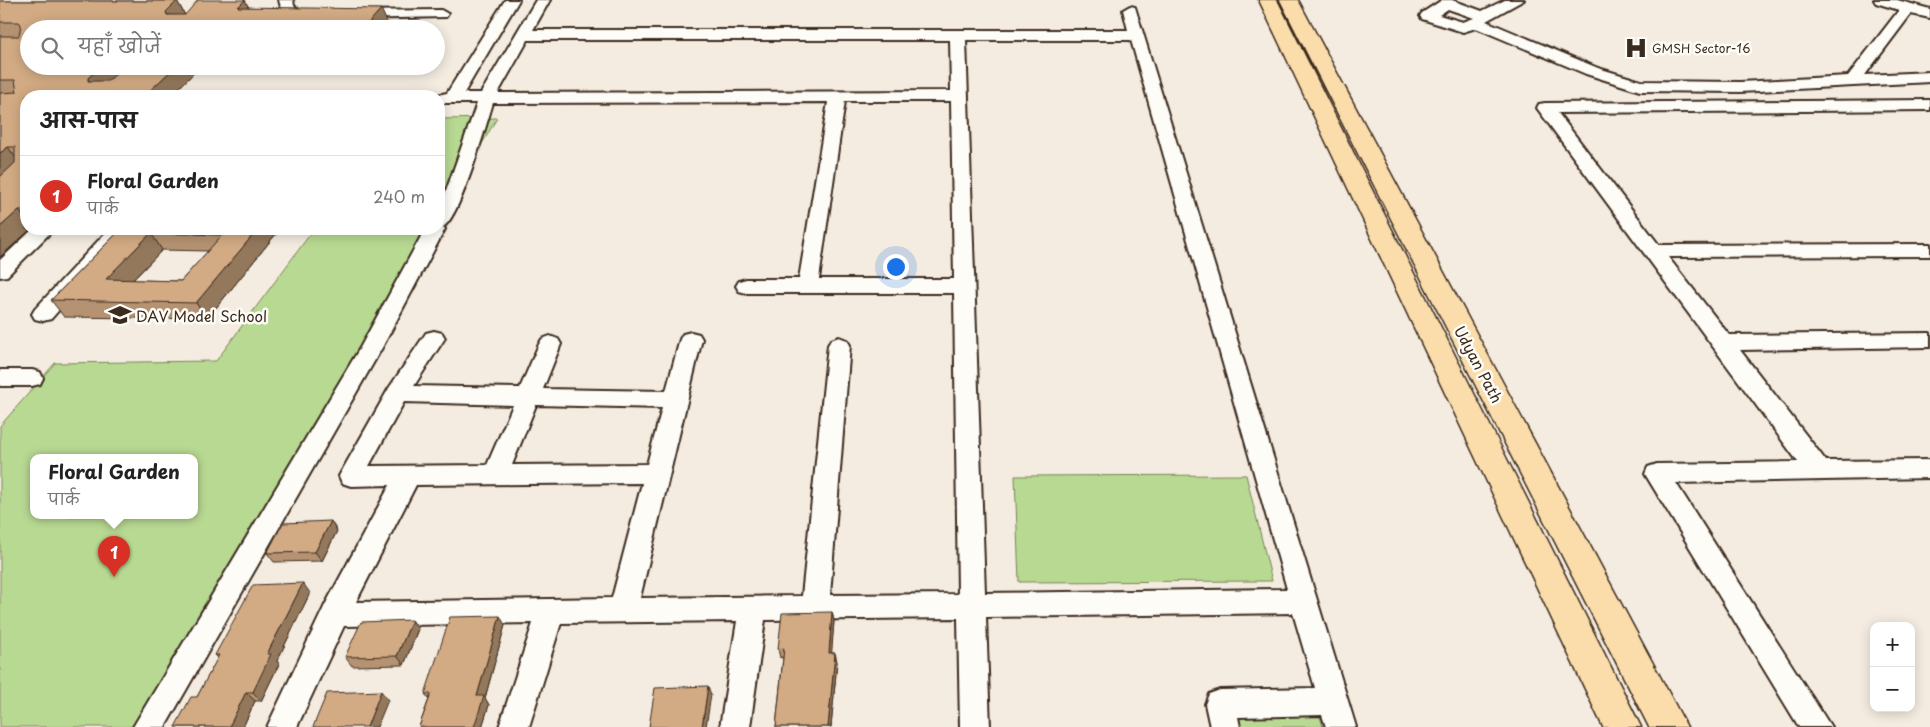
<!DOCTYPE html>
<html lang="hi">
<head>
<meta charset="utf-8">
<style>
	:root { --surface:#fff; --page:#f2f2f2; --text:#222; --muted:#767676; --line:#e0e0e0; --accent:#d93025 }
	body { margin:0; font-family:"Playpen Sans","Playpen Sans Deva",sans-serif; background:var(--page); color:var(--text) }
	.controls { position:absolute; right:15px; bottom:15px; display:grid; overflow:hidden; border-radius:10px; box-shadow:0 2px 12px #0003 }
	.controls button { width:45px; height:45px; display:grid; place-items:center; padding:0; border:0; border-bottom:1px solid var(--line); background:var(--surface); color:var(--text); font:25px sans-serif }
	.you { position:absolute; left:895px; top:266px; width:18px; height:18px; margin:-12px; border:4px solid #fff; border-radius:50%; background:#1a73e8; box-shadow:0 0 0 8px #1a73e833 }
	.badge { display:grid; place-items:center; width:32px; height:32px; border-radius:50%; background:var(--accent); color:#fff; font-size:16px; font-weight:700 }
	.pin { position:absolute; translate:-50% -41px; filter:drop-shadow(0 1px 2px #0008) }
	.pin::after { content:''; position:absolute; top:26px; width:18px; height:15px; background:inherit; clip-path:polygon(0 0,100% 0,50% 100%) }
	.popup { position:absolute; left:30px; top:454px; width:168px; height:65px; box-sizing:border-box; display:grid; place-content:center; border-radius:10px; background:var(--surface); filter:drop-shadow(0 1px 4px #0005); font-size:16px; white-space:nowrap; color:var(--muted) }
	.popup b { font-size:19px; color:var(--text) }
	.popup::after { content:''; position:absolute; left:50%; top:100%; margin-left:-10px; border:10px solid transparent; border-top-color:var(--surface) }
	.list { margin:0; padding:0; list-style:none }
	h2 { display:flex; justify-content:space-between; align-items:center; height:65px; margin:0; padding:0 20px; font-size:21px }
	h2 small { font-size:16px; font-weight:400; color:var(--muted) }
	.list li { display:grid; grid-template-columns:32px 1fr auto; gap:15px; align-items:center; box-sizing:border-box; height:80px; padding:0 20px; border-top:1px solid var(--line) }
	.list b { display:block; font-size:19px; white-space:nowrap }
	.list p { margin:0; font-size:16px; white-space:nowrap; color:var(--muted) }
	.list em { font-size:16px; font-style:normal; color:var(--muted) }
	.icon { flex:none; width:28px; height:28px; fill:none; stroke:currentColor; stroke-width:2; stroke-linecap:round; stroke-linejoin:round }
	.map { position:relative; flex:none; width:1930px; height:727px; overflow:hidden }
	.search { position:absolute; background:var(--surface); box-shadow:0 2px 12px #0003; left:20px; top:20px; width:425px; height:55px; display:flex; align-items:center; gap:12px; box-sizing:border-box; padding:0 18px; border-radius:28px; color:var(--muted); font-size:19px }
	.panel { position:absolute; background:var(--surface); box-shadow:0 2px 12px #0003; left:20px; top:90px; width:425px; height:145px; border-radius:20px }
	.map>svg:first-child { display:block }
	.green { fill:#b8d992; stroke:#7a8258; fill-rule:evenodd }
	.lines { fill:none; stroke-linecap:round; stroke-linejoin:round }
	.minor-casing { stroke:#3b2a1e; stroke-width:4 }
	.major-casing { stroke:#3b2a1e; stroke-width:3 }
	.minor { fill:#fdfcf7; fill-rule:evenodd }
	.major { fill:#fbddab; fill-rule:evenodd }
	.wall { fill:#b59372; stroke:#3b2a1e; fill-rule:evenodd }
	.shaded-wall { fill:#93785c; stroke:#3b2a1e }
	.building { fill:#d2ab84; stroke:#3b2a1e; fill-rule:evenodd }
	.labels { text-anchor:middle; dominant-baseline:central; stroke-width:5; stroke-linejoin:round; paint-order:stroke }
	.far-poi-label { font-size:12px; fill:#3b2a1e; stroke:#fdfcf7; text-anchor:start }
	.poi-label { font-size:15px; fill:#3b2a1e; stroke:#fdfcf7; text-anchor:start }
	.street-label { font-size:15px; fill:#3b2a1e; stroke:#fdfcf7 }
</style>
</head>
<body>
<div class="map">
<svg width="1930" height="727" viewBox="0 0 1930 727">
	<rect width="100%" height="100%" fill="#f4ece0"/>
	<filter id="ink" filterUnits="userSpaceOnUse"><feTurbulence type="fractalNoise" baseFrequency=".02" numOctaves="2"/><feDisplacementMap in="SourceGraphic" scale="10" xChannelSelector="R" yChannelSelector="G"/><feConvolveMatrix kernelMatrix="1 2 1 2 8 2 1 2 1" color-interpolation-filters="sRGB"/></filter>
	<g filter="url(#ink)">
		<path class="green" d="M 497,118 L 439,218 L 439,119 Z
			M 314,229 L 432,229 L 141,727 L 0,727 L 0,426 L 55,363 L 216,361 ZM 34,458 L 194,458 L 194,516 L 34,516 Z
			M 1246,475 L 1272,581 L 1019,582 L 1015,476 Z
			M 1319,713 L 1323,727 L 1237,727 L 1234,716 Z"/>
		<g class="lines">
			<defs>
				<path id="minor" d="M 279,0 L 293,0 L 294,6 L 300,10 L 319,13 L 321,16 C 313,27 291,17 282,11 Z
					M 505,0 L 519,0 L 464,93 L 481,93 L 536,0 L 550,0 L 533,30 L 1128,30 L 1123,10 L 1130,6 L 1135,7 L 1356,727 L 1326,727 L 1322,715 L 1238,717 L 1240,727 L 1210,727 L 1205,704 L 1209,694 L 1220,690 L 1315,688 L 1293,613 L 986,617 L 990,727 L 960,727 L 958,618 L 765,620 L 750,727 L 720,727 L 737,621 L 561,623 L 529,727 L 499,727 L 533,623 L 344,626 L 297,727 L 267,727 L 325,605 L 390,485 L 351,486 L 342,483 L 339,476 L 389,388 L 426,333 L 434,331 L 442,333 L 445,338 L 414,386 L 520,388 L 539,344 L 542,339 L 550,336 L 558,339 L 561,344 L 543,389 L 666,391 L 680,339 L 683,334 L 691,332 L 699,334 L 702,339 L 640,598 L 802,596 L 828,345 L 831,340 L 839,337 L 847,340 L 850,345 L 830,595 L 958,594 L 954,293 L 746,293 L 739,291 L 736,286 L 739,281 L 746,279 L 799,279 L 828,102 L 493,103 C 486,125 460,218 443,227 L 445,229 L 383,346 L 165,727 L 133,727 L 361,346 L 425,229 L 439,229 L 439,205 L 445,194 L 477,103 L 439,103 L 439,96 L 432,96 L 447,93 ZM 528,40 L 950,40 L 951,91 L 498,93 ZM 966,40 L 1131,40 L 1287,589 L 985,593 ZM 845,101 L 951,101 L 954,279 L 819,279 ZM 404,402 L 513,405 L 487,465 L 369,466 ZM 536,405 L 662,408 L 647,464 L 512,465 ZM 642,483 L 612,598 L 356,602 L 416,485 Z
					M 1442,0 L 1452,0 L 1482,11 L 1505,0 L 1524,0 L 1486,21 L 1598,68 L 1641,81 L 1740,82 L 1848,76 L 1899,10 L 1876,3 L 1874,0 L 1897,0 L 1930,9 L 1930,18 L 1911,14 L 1865,75 L 1930,72 L 1930,82 L 1740,92 L 1640,91 L 1586,74 L 1476,28 L 1463,32 L 1422,19 L 1420,16 L 1422,13 ZM 1448,9 L 1474,18 L 1463,22 L 1439,15 Z
					M 441,10 L 448,14 L 446,17 L 353,19 L 346,15 L 353,11 Z
					M 1930,100 L 1930,110 L 1558,113 L 1659,245 L 1930,244 L 1930,256 L 1668,257 L 1729,335 L 1930,333 L 1930,347 L 1740,350 L 1826,461 L 1930,460 L 1930,478 L 1676,483 L 1831,727 L 1799,727 L 1645,474 L 1648,467 L 1657,464 L 1798,462 L 1537,108 L 1539,104 L 1545,103 Z
					M 33,229 L 54,229 L 7,276 L 0,277 L 0,260 Z
					M 109,229 L 130,229 L 51,319 L 43,321 L 35,319 L 32,314 L 35,309 Z
					M 0,370 L 32,370 L 40,372 L 43,378 L 40,384 L 32,386 L 0,386 Z"/>
				<path id="major" d="M 1259,0 L 1277,0 L 1641,727 L 1603,727 Z
					M 1280,0 L 1298,0 L 1687,727 L 1649,727 Z"/>
			</defs>
			<use href="#minor" class="minor-casing"/>
			<use href="#major" class="major-casing"/>
			<use href="#minor" class="minor"/>
			<use href="#major" class="major"/>
		</g>
		<path class="wall" d="M 245,0 L 248,7 L 388,24 L 29,29 L 26,96 L 26,229 L 0,257 L 0,1 L 177,1 L 185,15 Z
			M 121,229 L 280,229 L 207,319 L 64,317 L 51,300 ZM 162,250 L 208,251 L 181,281 L 133,280 Z
			M 337,531 L 322,561 L 274,562 L 267,553 Z
			M 310,593 L 277,661 L 279,664 L 261,701 L 255,701 L 243,727 L 175,727 L 197,697 L 218,658 L 215,655 Z
			M 832,612 L 834,621 L 831,653 L 835,653 L 837,662 L 831,727 L 776,727 L 783,657 L 780,658 L 778,649 Z
			M 412,620 L 418,629 L 404,665 L 352,666 L 345,657 Z
			M 505,625 L 485,698 L 489,705 L 482,727 L 419,727 L 429,699 L 425,694 Z"/>
		<path class="shaded-wall" d="M 180,0 L 189,0 L 181,2 Z
			M 245,0 L 253,16 L 238,7 Z
			M 177,1 L 186,17 L 167,15 L 166,12 Z
			M 381,9 L 388,24 L 384,29 L 363,29 Z
			M 101,66 L 128,66 L 99,95 L 88,81 L 88,78 Z
			M 176,66 L 201,66 L 171,96 L 144,96 Z
			M 8,147 L 20,164 L 0,181 L 0,153 Z
			M 19,210 L 26,220 L 26,229 L 31,229 L 0,257 L 0,227 Z
			M 258,229 L 280,229 L 207,319 L 196,303 Z
			M 151,233 L 162,250 L 118,295 L 106,279 Z
			M 331,521 L 337,531 L 322,561 L 315,552 Z
			M 303,583 L 310,593 L 277,661 L 279,664 L 261,701 L 253,692 L 267,654 Z
			M 832,612 L 834,621 L 831,662 L 829,653 Z
			M 500,616 L 505,625 L 485,698 L 489,705 L 482,727 L 474,727 L 477,696 Z
			M 412,620 L 418,629 L 404,665 L 397,656 Z
			M 835,653 L 837,662 L 831,727 L 828,727 Z
			M 708,686 L 711,695 L 706,727 L 702,727 Z
			M 381,691 L 388,700 L 377,727 L 367,727 Z
			M 246,692 L 255,701 L 243,727 L 229,727 Z"/>
		<path class="building" d="M 198,0 L 245,0 L 238,7 L 381,9 L 363,29 L 29,29 L 29,66 L 101,66 L 88,78 L 88,81 L 108,81 L 125,66 L 176,66 L 144,96 L 26,96 L 26,209 L 25,210 L 19,210 L 0,227 L 0,177 L 15,163 L 15,147 L 8,147 L 0,153 L 0,93 L 17,92 L 15,80 L 0,80 L 0,36 L 19,36 L 21,24 L 19,22 L 0,22 L 0,1 L 177,1 L 166,12 L 167,15 L 185,15 Z
			M 121,229 L 258,229 L 196,303 L 51,300 ZM 151,233 L 222,235 L 181,281 L 106,279 Z
			M 331,521 L 315,552 L 267,553 L 283,523 Z
			M 303,583 L 267,654 L 271,654 L 253,692 L 246,692 L 229,727 L 175,727 L 191,697 L 197,697 L 219,655 L 215,655 L 253,585 Z
			M 832,612 L 829,653 L 835,653 L 828,727 L 776,727 L 784,648 L 778,649 L 782,613 Z
			M 500,616 L 477,696 L 484,696 L 474,727 L 419,727 L 431,694 L 425,694 L 450,617 Z
			M 412,620 L 397,656 L 345,657 L 361,622 Z
			M 708,686 L 702,727 L 649,727 L 655,688 Z
			M 381,691 L 367,727 L 313,727 L 327,693 Z"/>
	</g>
	<defs>
		<symbol id="hospital-bare" viewBox="-9 -9 18 18"><path d="M-5-5h3v3.5h4V-5h3V5h-3V1.5h-4V5h-3Z" fill="#3b2a1e" stroke="#fdfcf7" stroke-width="2.5" paint-order="stroke"/></symbol>
		<symbol id="school-bare" viewBox="-9 -9 18 18"><path d="M0-5L7-2L0 1L-7-2ZM-4 1L0 2.5L4 1V4Q0 6-4 4Z" fill="#3b2a1e" stroke="#fdfcf7" stroke-width="2.5" paint-order="stroke"/></symbol>
	</defs>
	<g fill-rule="evenodd">
		<use href="#hospital-bare" x="1620" y="32" width="32" height="32"/>
		<use href="#school-bare" x="104" y="299" width="32" height="32"/>
	</g>
	<g class="labels">
		<g class="far-poi-label">
			<text x="1652" y="48">GMSH Sector-16</text>
		</g>
		<g class="poi-label">
			<text x="136" y="315">DAV Model School</text>
		</g>
		<g class="street-label">
			<text transform="translate(1479 364) rotate(62)">Udyan Path</text>
		</g>
	</g>
</svg>
<div class="controls">
<button>+</button>
<button>−</button>
</div>
<div class="you"></div>
<div class="pin badge" style="left:114px;top:577px">1</div>
<div class="popup"><b>Floral Garden</b>पार्क</div>
<div class="search"><svg class="icon" aria-label="search" viewBox="0 0 24 24"><circle cx="10" cy="10" r="6"/><path d="M15 15l6 6"/></svg>यहाँ खोजें</div>
<section class="panel">
<h2>आस-पास<small></small></h2>
<ul class="list">
<li><span class="badge">1</span><div><b>Floral Garden</b><p>पार्क</p></div><em>240 m</em></li>
</ul>
</section>
</div>
</body>
</html>
